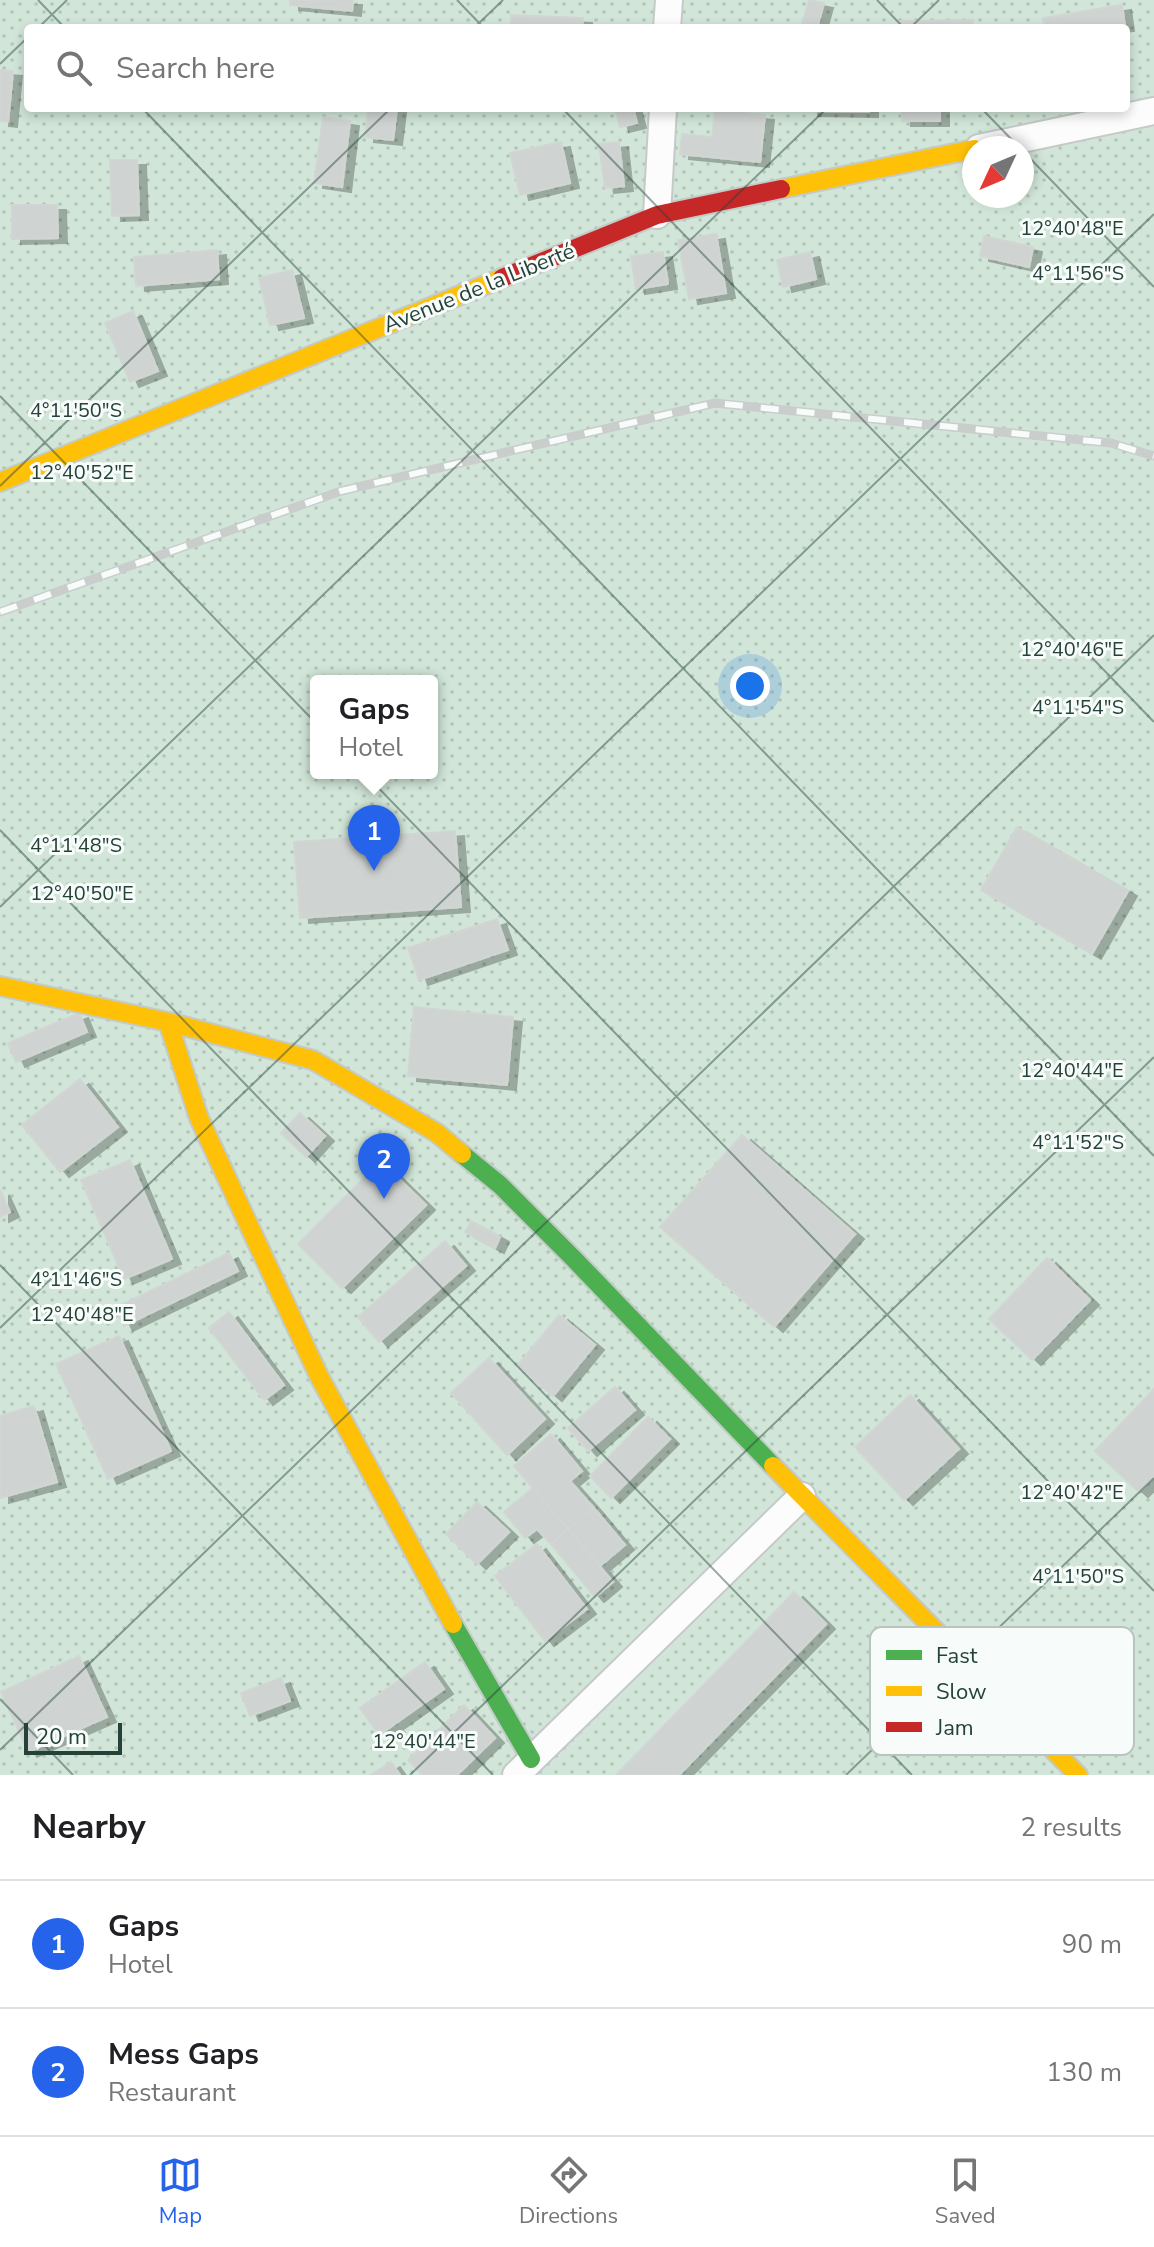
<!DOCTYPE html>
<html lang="en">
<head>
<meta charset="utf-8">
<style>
	:root { --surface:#fff; --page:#f2f2f2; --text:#202124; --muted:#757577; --line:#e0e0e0; --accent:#2563eb }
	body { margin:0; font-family:"Nunito Sans",sans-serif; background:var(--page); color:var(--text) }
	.compass { position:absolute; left:962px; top:136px; width:72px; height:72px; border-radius:50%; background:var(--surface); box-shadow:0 4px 12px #0003; rotate:226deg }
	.scale { position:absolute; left:24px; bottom:20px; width:98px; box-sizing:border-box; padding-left:8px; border:4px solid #24423a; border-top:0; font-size:22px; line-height:28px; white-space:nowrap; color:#24423a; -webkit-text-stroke:6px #f7fbf9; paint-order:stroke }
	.you { position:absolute; left:750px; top:686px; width:28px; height:28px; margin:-20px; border:6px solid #fff; border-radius:50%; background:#1a73e8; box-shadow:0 0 0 12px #1a73e833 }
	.badge { display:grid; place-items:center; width:52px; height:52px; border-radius:50%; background:var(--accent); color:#fff; font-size:26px; font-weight:700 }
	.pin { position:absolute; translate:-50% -66px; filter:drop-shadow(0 2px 4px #0008) }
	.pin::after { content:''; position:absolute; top:42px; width:28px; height:24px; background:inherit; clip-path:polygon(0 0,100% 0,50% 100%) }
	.popup { position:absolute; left:310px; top:675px; width:128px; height:104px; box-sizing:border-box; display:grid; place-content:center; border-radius:8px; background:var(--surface); filter:drop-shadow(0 2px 6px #0005); font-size:26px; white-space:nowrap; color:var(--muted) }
	.popup b { font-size:30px; color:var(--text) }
	.popup::after { content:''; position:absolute; left:50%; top:100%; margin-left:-16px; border:16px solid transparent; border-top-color:var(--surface) }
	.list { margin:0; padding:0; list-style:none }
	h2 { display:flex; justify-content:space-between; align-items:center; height:104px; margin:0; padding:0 32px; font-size:34px }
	h2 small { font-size:26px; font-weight:400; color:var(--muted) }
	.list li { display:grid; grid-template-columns:52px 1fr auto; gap:24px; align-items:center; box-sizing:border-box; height:128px; padding:0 32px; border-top:2px solid var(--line) }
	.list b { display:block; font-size:30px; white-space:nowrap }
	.list p { margin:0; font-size:26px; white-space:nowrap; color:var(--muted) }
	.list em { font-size:26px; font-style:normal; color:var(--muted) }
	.icon { flex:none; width:44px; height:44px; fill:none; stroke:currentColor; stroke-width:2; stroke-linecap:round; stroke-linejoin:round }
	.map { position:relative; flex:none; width:1154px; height:1775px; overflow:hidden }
	.search { position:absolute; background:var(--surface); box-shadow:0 4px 12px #0003; left:24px; right:24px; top:24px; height:88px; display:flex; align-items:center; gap:20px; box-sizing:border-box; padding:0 28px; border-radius:8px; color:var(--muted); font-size:30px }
	.sheet { height:360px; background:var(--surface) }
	nav { display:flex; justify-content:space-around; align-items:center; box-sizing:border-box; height:112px; border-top:2px solid var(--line); background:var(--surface); font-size:22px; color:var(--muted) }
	nav a { display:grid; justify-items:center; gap:4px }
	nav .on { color:var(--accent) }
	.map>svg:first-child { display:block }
	.grass { fill:url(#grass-dots); fill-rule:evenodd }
	.building { fill:#cfd4d2; stroke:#d1d6d4; stroke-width:2; filter:url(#shadow) }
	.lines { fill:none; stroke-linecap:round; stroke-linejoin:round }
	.street-casing { stroke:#c5cac8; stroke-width:30 }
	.fast-casing { stroke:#c3cbc8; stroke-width:22 }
	.slow-casing { stroke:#c3cbc8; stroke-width:22 }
	.jam-casing { stroke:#c3cbc8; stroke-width:22 }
	.street { stroke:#fcfcfc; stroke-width:26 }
	.fast { stroke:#4caf50; stroke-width:18 }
	.slow { stroke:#ffc107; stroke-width:18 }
	.jam { stroke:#c62828; stroke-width:18 }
	.rail-casing { stroke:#c9cdcc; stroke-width:9 }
	.rail { stroke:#f7fbf9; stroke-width:6; stroke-dasharray:18; stroke-linecap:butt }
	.ticks { fill:none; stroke:#24423a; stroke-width:2; stroke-opacity:0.45 }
	.labels { text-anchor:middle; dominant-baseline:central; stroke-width:6; stroke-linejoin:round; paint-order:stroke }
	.street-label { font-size:22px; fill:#24423a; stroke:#f7fbf9 }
	.key { fill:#f7fbf9; stroke:#b8c4c0; stroke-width:2 }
	.key-label { font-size:22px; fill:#24423a }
	.ticks-label { font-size:20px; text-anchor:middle; fill:#24423a; stroke:#f7fbf9; stroke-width:6; stroke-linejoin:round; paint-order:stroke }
</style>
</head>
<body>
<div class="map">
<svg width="1154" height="1775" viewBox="0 0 1154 1775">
	<defs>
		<pattern id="grass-dots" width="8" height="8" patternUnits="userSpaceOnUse" patternTransform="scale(2)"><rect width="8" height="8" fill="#d1e6d8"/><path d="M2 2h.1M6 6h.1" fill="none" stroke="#b3c6ba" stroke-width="1.8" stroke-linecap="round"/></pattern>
		<filter id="shadow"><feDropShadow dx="9" dy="5" stdDeviation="0" flood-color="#0004"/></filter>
	</defs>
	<rect width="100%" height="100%" fill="#e8edeb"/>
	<path class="grass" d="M 0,0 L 1154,0 L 1154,1775 L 0,1775 ZM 28,28 L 1126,28 L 1126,108 L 28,108 ZM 974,148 L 1022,148 L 1022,196 L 974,196 ZM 316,681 L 432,681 L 432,773 L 316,773 Z"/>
	<path class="building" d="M 290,0 L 353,0 L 352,11 L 290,5 Z
		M 809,0 L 824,3 L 817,28 L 801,28 Z
		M 1122,5 L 1125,26 L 1110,28 L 1045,28 L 1043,18 Z
		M 511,15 L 583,18 L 582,28 L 511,28 Z
		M 973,20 L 973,28 L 900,28 L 900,21 Z
		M 0,70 L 13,71 L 8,122 L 0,121 Z
		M 368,108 L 397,108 L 393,140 L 365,137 Z
		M 615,108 L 633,108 L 637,123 L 620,127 Z
		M 809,108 L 869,108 L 869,112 L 809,111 Z
		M 902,108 L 940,108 L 940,121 L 902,121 Z
		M 715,110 L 765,115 L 760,162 L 680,154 L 682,134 L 712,137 Z
		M 323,117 L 350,121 L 342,187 L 314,183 Z
		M 561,142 L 570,183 L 520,195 L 510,153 Z
		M 619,142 L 624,186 L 605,188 L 599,144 Z
		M 110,160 L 137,160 L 139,215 L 112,216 Z
		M 12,205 L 57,205 L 58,238 L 12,239 Z
		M 716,234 L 726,293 L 689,299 L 678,240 Z
		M 984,236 L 1033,247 L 1029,267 L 980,256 Z
		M 217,250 L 219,279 L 136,286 L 134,257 Z
		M 663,252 L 668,284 L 636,289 L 631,256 Z
		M 810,252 L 816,279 L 783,287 L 777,260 Z
		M 292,270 L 304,318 L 270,325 L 259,278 Z
		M 133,311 L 158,371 L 130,382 L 105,323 Z
		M 1017,827 L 1128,891 L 1092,954 L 981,890 Z
		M 455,831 L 461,907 L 300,918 L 294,842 Z
		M 497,919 L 508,950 L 419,980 L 408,948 Z
		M 414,1007 L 513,1017 L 507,1085 L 408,1076 Z
		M 79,1013 L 87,1032 L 16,1062 L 8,1043 Z
		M 80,1079 L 118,1127 L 60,1172 L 22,1125 Z
		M 300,1113 L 325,1136 L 306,1157 L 281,1133 Z
		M 742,1135 L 855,1234 L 774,1327 L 660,1227 Z
		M 130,1160 L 172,1259 L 124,1279 L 81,1180 Z
		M 381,1161 L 426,1205 L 342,1288 L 298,1244 Z
		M 0,1190 L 10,1212 L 0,1217 Z
		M 471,1221 L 500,1237 L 495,1248 L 465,1232 Z
		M 445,1241 L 466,1266 L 379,1342 L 358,1317 Z
		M 229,1253 L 238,1271 L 124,1326 L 115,1308 Z
		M 1047,1258 L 1090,1300 L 1032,1360 L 989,1319 Z
		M 229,1312 L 284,1385 L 264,1400 L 209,1328 Z
		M 559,1315 L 595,1345 L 553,1396 L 517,1366 Z
		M 119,1336 L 171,1451 L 108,1479 L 56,1364 Z
		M 489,1358 L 545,1419 L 507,1455 L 451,1393 Z
		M 615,1387 L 635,1410 L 588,1451 L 568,1428 Z
		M 1154,1389 L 1154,1477 L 1139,1492 L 1095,1451 Z
		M 910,1395 L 959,1449 L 904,1500 L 855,1447 Z
		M 34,1406 L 57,1482 L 0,1498 L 0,1416 Z
		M 648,1417 L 670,1439 L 611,1498 L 590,1476 Z
		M 551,1434 L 582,1471 L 570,1481 L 594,1508 L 568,1529 L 514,1466 Z
		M 533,1488 L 568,1529 L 551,1544 L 537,1529 L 525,1538 L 504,1512 Z
		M 477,1502 L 509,1532 L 477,1564 L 446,1534 Z
		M 594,1508 L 625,1545 L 600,1566 L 568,1529 Z
		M 568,1529 L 613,1582 L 595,1597 L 551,1544 Z
		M 537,1544 L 587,1609 L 545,1641 L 495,1576 Z
		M 794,1592 L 826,1624 L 679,1775 L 616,1775 Z
		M 79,1656 L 107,1717 L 28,1752 L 1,1692 Z
		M 425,1662 L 444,1689 L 379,1735 L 360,1708 Z
		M 281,1678 L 290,1701 L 250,1716 L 241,1693 Z
		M 464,1705 L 495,1738 L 457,1775 L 422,1775 L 408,1760 Z
		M 391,1762 L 400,1775 L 371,1775 Z"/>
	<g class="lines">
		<defs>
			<path id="street" d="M 667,28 L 669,0
				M 979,148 L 1154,111
				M 657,215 L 663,108
				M 516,1775 L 802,1496"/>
			<path id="fast" d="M 462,1154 L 500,1185 L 574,1259 L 773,1466
				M 453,1624 L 531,1759"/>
			<path id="slow" d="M 781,189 L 974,149
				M 0,482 L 502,278
				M 0,986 L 168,1022 L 313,1060 L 437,1133 L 462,1154
				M 168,1022 L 199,1118 L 319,1376 L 453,1624
				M 773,1466 L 1078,1775"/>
			<path id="jam" d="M 502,278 L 657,215 L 781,189"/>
		</defs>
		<use href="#street" class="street-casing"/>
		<use href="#fast" class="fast-casing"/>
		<use href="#slow" class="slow-casing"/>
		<use href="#jam" class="jam-casing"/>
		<use href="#street" class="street"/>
		<use href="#fast" class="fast"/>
		<use href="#slow" class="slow"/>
		<use href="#jam" class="jam"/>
		<defs>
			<path id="rail" d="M 0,612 L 341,491 L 715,403 L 1111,443 L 1154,456"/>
		</defs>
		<use href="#rail" class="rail-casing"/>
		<use href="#rail" class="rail"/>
	</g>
	<path class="ticks" d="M 38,0 L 65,28M 457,0 L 484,28M 877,0 L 904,28M 38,28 L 67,0M 474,28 L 503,0M 910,28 L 939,0M 0,64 L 28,37M 142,108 L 1154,1156M 562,108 L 1154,722M 981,108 L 1020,148M 1022,150 L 1154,287M 0,396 L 1154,1591M 0,486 L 391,108M 0,830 L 912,1775M 0,907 L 827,108M 0,1265 L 493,1775M 0,1328 L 1154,214M 0,1699 L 73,1775M 0,1750 L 1154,635M 410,1775 L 1154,1057M 846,1775 L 1154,1478"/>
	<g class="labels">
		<g class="street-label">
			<text transform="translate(479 288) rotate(-22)">Avenue de la Liberté</text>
		</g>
	</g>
	<rect x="870" y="1627" width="264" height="128" rx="12" class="key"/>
	<rect x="886" y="1650" width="36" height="10" fill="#4caf50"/>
	<rect x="886" y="1686" width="36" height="10" fill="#ffc107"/>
	<rect x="886" y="1722" width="36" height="10" fill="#c62828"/>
	<g class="key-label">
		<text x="936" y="1663">Fast</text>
		<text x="936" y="1699">Slow</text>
		<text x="936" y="1735">Jam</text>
	</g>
	<g class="ticks-label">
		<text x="1072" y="235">12°40'48"E</text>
		<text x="1078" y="280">4°11'56"S</text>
		<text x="76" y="417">4°11'50"S</text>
		<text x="82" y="479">12°40'52"E</text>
		<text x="1072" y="656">12°40'46"E</text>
		<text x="1078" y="714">4°11'54"S</text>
		<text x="76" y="852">4°11'48"S</text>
		<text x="82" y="900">12°40'50"E</text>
		<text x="1072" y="1077">12°40'44"E</text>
		<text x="1078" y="1149">4°11'52"S</text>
		<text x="76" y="1286">4°11'46"S</text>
		<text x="82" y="1321">12°40'48"E</text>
		<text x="1072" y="1499">12°40'42"E</text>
		<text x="1078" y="1583">4°11'50"S</text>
		<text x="424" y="1748">12°40'44"E</text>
	</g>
</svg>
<svg class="compass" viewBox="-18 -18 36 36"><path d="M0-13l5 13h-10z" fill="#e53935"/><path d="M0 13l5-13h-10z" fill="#757577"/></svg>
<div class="scale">20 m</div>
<div class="you"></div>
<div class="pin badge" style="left:374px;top:871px">1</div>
<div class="popup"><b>Gaps</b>Hotel</div>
<div class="pin badge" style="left:384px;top:1199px">2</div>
<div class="search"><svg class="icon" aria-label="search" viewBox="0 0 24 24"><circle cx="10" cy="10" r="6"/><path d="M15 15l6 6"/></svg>Search here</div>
</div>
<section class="sheet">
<h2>Nearby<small>2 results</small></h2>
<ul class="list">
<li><span class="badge">1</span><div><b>Gaps</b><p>Hotel</p></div><em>90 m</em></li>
<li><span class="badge">2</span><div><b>Mess Gaps</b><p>Restaurant</p></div><em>130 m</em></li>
</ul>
</section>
<nav>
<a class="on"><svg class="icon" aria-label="map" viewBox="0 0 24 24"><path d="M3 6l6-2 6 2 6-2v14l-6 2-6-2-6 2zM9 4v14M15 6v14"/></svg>Map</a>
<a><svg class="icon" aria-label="directions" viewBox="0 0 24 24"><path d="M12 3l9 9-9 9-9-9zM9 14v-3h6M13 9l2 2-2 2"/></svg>Directions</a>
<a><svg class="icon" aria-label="saved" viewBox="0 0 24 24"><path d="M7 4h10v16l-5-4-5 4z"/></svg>Saved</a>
</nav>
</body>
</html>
